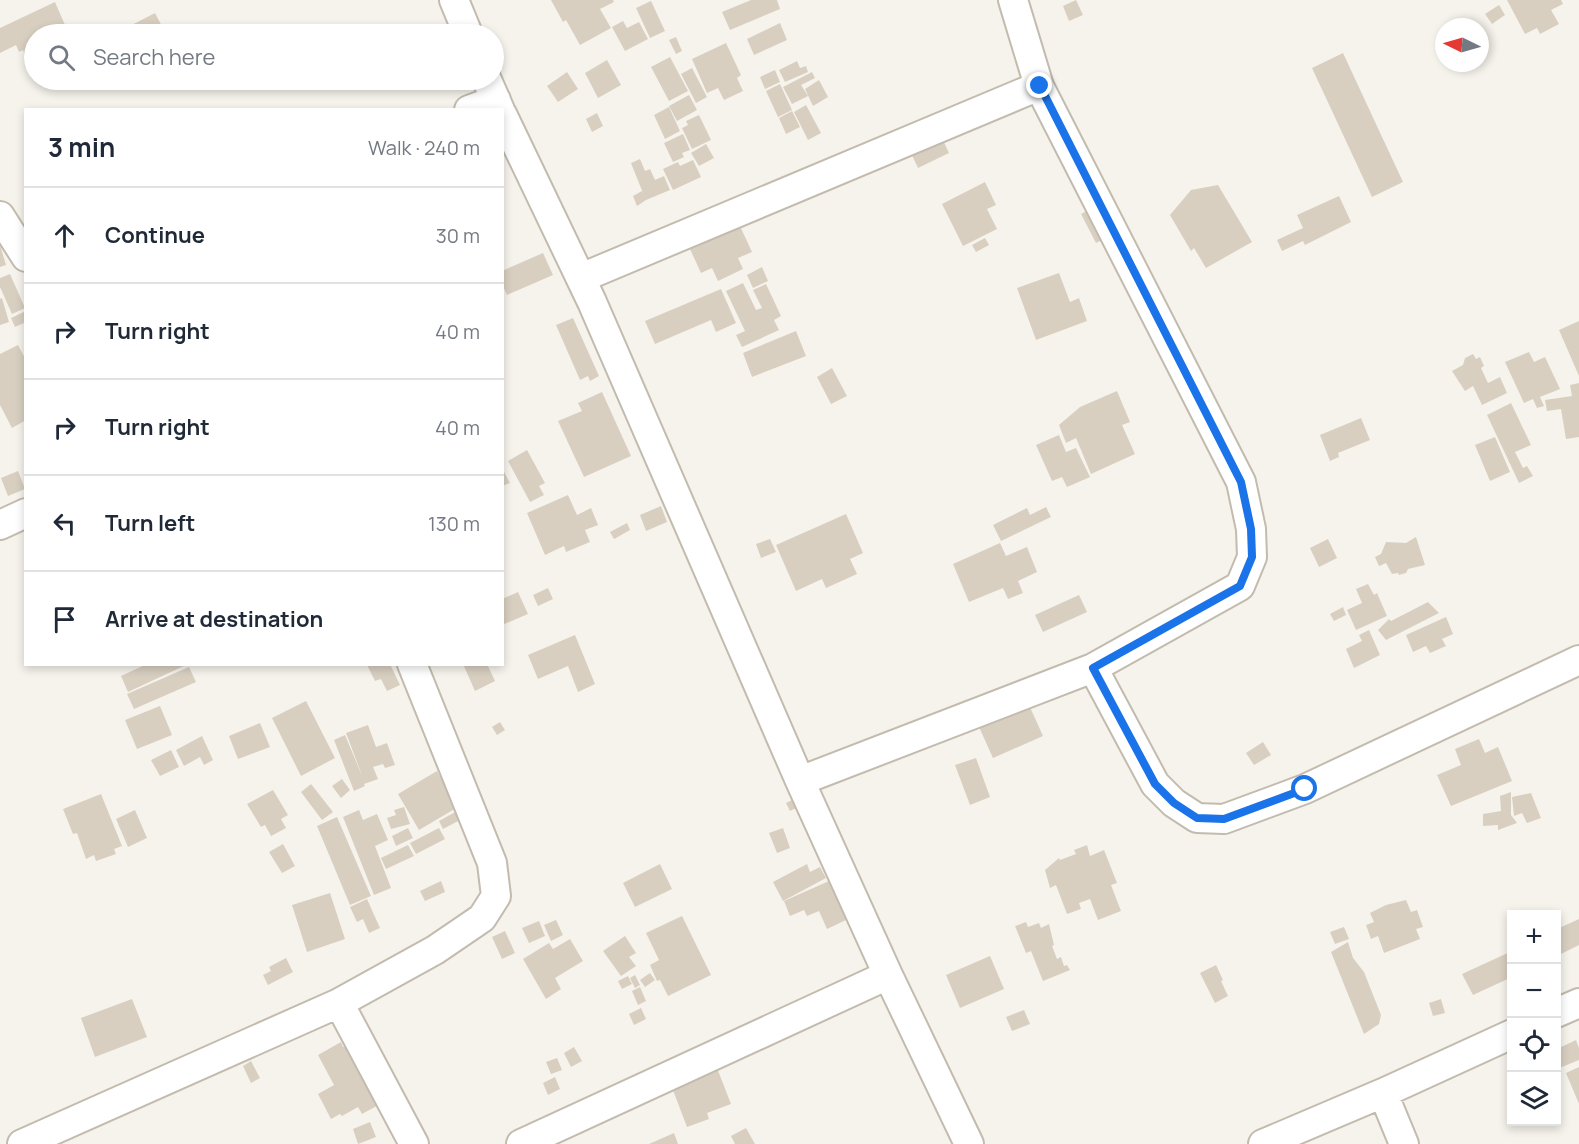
<!DOCTYPE html>
<html lang="en">
<head>
<meta charset="utf-8">
<style>
	:root { --surface:#fff; --page:#f6f6f7; --text:#1f2937; --muted:#747a83; --line:#e0e1e3 }
	body { margin:0; font-family:Manrope,sans-serif; background:var(--page); color:var(--text) }
	.controls { position:absolute; right:18px; bottom:18px; display:grid; overflow:hidden; border-radius:0px; box-shadow:0 3px 9px #0003 }
	.controls button { width:54px; height:54px; display:grid; place-items:center; padding:0; border:0; border-bottom:2px solid var(--line); background:var(--surface); color:var(--text); font:30px sans-serif }
	.compass { position:absolute; left:1435px; top:18px; width:54px; height:54px; border-radius:50%; background:var(--surface); box-shadow:0 3px 9px #0003; rotate:275deg }
	.stop { position:absolute; width:18px; height:18px; margin:-14px; border:4px solid #1a73e8; border-radius:50%; background:#fff }
	.stop.end { background:#1a73e8; border-color:#fff; box-shadow:0 2px 6px #0008 }
	.list { margin:0; padding:0; list-style:none }
	h2 { display:flex; justify-content:space-between; align-items:center; height:78px; margin:0; padding:0 24px; font-size:26px }
	h2 small { font-size:20px; font-weight:400; color:var(--muted) }
	.list li { display:grid; grid-template-columns:39px 1fr auto; gap:18px; align-items:center; box-sizing:border-box; height:96px; padding:0 24px; border-top:2px solid var(--line) }
	.list b { display:block; font-size:22px; white-space:nowrap }
	.list em { font-size:20px; font-style:normal; color:var(--muted) }
	.icon { flex:none; width:33px; height:33px; fill:none; stroke:currentColor; stroke-width:2; stroke-linecap:round; stroke-linejoin:round }
	.map { position:relative; flex:none; width:1579px; height:1144px; overflow:hidden }
	.search { position:absolute; background:var(--surface); box-shadow:0 3px 9px #0003; left:24px; top:24px; width:480px; height:66px; display:flex; align-items:center; gap:15px; box-sizing:border-box; padding:0 21px; border-radius:33px; color:var(--muted); font-size:22px }
	.panel { position:absolute; background:var(--surface); box-shadow:0 3px 9px #0003; left:24px; top:108px; width:480px; height:558px; border-radius:0px }
	.map>svg:first-child { display:block }
	.building { fill:#d8cfc1 }
	.lines { fill:none; stroke-linecap:round; stroke-linejoin:round }
	.minor-casing { stroke:#c2bbae; stroke-width:32 }
	.minor { stroke:#fff; stroke-width:28 }
	.route { stroke:#1a73e8; stroke-width:8 }
</style>
</head>
<body>
<div class="map">
<svg width="1579" height="1144" viewBox="0 0 1579 1144">
	<rect width="100%" height="100%" fill="#f6f3ec"/>
	<path class="building" d="M 551,0 L 613,0 L 614,2 L 600,9 L 611,28 L 580,45 L 566,20 L 563,22 Z
		M 751,0 L 777,0 L 780,9 L 730,30 L 722,12 Z
		M 1076,0 L 1083,15 L 1069,21 L 1063,6 Z
		M 1507,0 L 1561,0 L 1563,4 L 1551,10 L 1559,24 L 1540,34 L 1537,28 L 1525,34 Z
		M 651,1 L 665,31 L 650,38 L 636,8 Z
		M 55,2 L 65,25 L 50,32 L 51,34 L 34,34 L 34,75 L 23,50 L 19,52 L 16,45 L 0,53 L 0,28 Z
		M 1499,5 L 1505,15 L 1492,24 L 1485,14 Z
		M 155,13 L 166,34 L 124,34 L 122,30 Z
		M 623,21 L 627,28 L 639,22 L 648,39 L 625,51 L 612,27 Z
		M 780,23 L 787,40 L 754,55 L 747,39 Z
		M 676,37 L 682,51 L 676,54 L 669,40 Z
		M 726,43 L 741,75 L 737,78 L 743,91 L 724,100 L 718,88 L 707,93 L 692,59 Z
		M 1343,53 L 1403,182 L 1372,197 L 1312,68 Z
		M 670,57 L 688,91 L 669,101 L 651,67 Z
		M 607,60 L 621,85 L 598,98 L 585,73 Z
		M 797,61 L 800,68 L 806,66 L 808,72 L 785,82 L 779,70 Z
		M 692,68 L 707,97 L 696,103 L 681,74 Z
		M 775,70 L 780,82 L 765,89 L 760,77 Z
		M 567,72 L 578,89 L 558,102 L 547,86 Z
		M 812,72 L 815,78 L 801,85 L 808,96 L 792,104 L 783,87 Z
		M 819,80 L 828,97 L 813,106 L 805,89 Z
		M 780,84 L 792,110 L 778,117 L 766,91 Z
		M 689,95 L 697,110 L 677,121 L 669,106 Z
		M 806,105 L 821,133 L 808,140 L 794,112 Z
		M 669,107 L 680,131 L 665,139 L 654,115 Z
		M 792,111 L 800,127 L 786,134 L 779,118 Z
		M 597,113 L 603,126 L 592,132 L 586,119 Z
		M 699,115 L 711,140 L 692,149 L 682,128 L 688,125 L 686,121 Z
		M 683,134 L 690,150 L 682,153 L 684,157 L 673,162 L 664,143 Z
		M 941,136 L 949,153 L 918,168 L 910,151 Z
		M 706,144 L 714,158 L 699,166 L 691,153 Z
		M 640,159 L 645,171 L 650,169 L 655,180 L 664,176 L 670,190 L 646,200 L 637,206 L 633,196 L 642,191 L 645,198 L 631,163 Z
		M 693,160 L 701,177 L 673,190 L 663,169 L 678,162 L 680,166 Z
		M 985,182 L 996,205 L 987,209 L 997,229 L 963,246 L 942,204 Z
		M 1218,185 L 1252,242 L 1206,268 L 1194,248 L 1191,251 L 1170,215 L 1191,190 Z
		M 1339,196 L 1351,222 L 1305,245 L 1303,241 L 1282,251 L 1277,240 L 1303,228 L 1297,215 Z
		M 1096,206 L 1110,236 L 1096,243 L 1081,214 Z
		M 739,224 L 752,252 L 738,258 L 743,269 L 718,281 L 712,268 L 701,273 L 690,249 L 701,244 L 698,237 Z
		M 985,238 L 989,245 L 976,252 L 972,245 Z
		M 0,245 L 6,265 L 0,267 Z
		M 543,253 L 553,275 L 507,295 L 502,284 L 502,271 Z
		M 762,267 L 768,281 L 753,288 L 747,275 Z
		M 1059,273 L 1070,302 L 1079,298 L 1087,321 L 1036,340 L 1017,288 Z
		M 10,274 L 25,308 L 12,314 L 0,287 L 0,278 Z
		M 743,283 L 756,310 L 762,308 L 753,290 L 766,284 L 781,316 L 774,320 L 779,330 L 742,347 L 736,335 L 745,331 L 726,291 Z
		M 721,289 L 736,323 L 716,332 L 711,320 L 655,344 L 645,321 Z
		M 2,298 L 9,322 L 0,325 L 0,299 Z
		M 26,311 L 26,322 L 15,327 L 11,318 Z
		M 573,318 L 599,376 L 590,381 L 588,376 L 580,380 L 556,325 Z
		M 1579,321 L 1579,376 L 1559,330 Z
		M 796,331 L 806,356 L 752,377 L 743,353 Z
		M 18,345 L 26,360 L 26,420 L 12,428 L 0,405 L 0,354 Z
		M 1529,352 L 1534,362 L 1545,357 L 1560,389 L 1540,397 L 1544,406 L 1537,408 L 1533,399 L 1524,403 L 1505,362 Z
		M 1473,354 L 1476,359 L 1480,357 L 1484,366 L 1481,368 L 1488,383 L 1500,377 L 1507,393 L 1482,405 L 1473,386 L 1465,391 L 1452,371 L 1463,365 L 1465,358 Z
		M 832,368 L 847,396 L 831,404 L 817,377 Z
		M 1579,383 L 1579,437 L 1566,439 L 1561,409 L 1547,411 L 1545,400 L 1572,396 L 1570,385 Z
		M 1117,391 L 1130,422 L 1122,425 L 1135,454 L 1091,474 L 1076,438 L 1066,443 L 1059,425 L 1080,407 Z
		M 602,392 L 631,456 L 584,477 L 558,421 L 582,411 L 578,403 Z
		M 1511,403 L 1531,445 L 1515,452 L 1523,468 L 1527,466 L 1533,476 L 1519,483 L 1487,415 Z
		M 1361,418 L 1370,440 L 1338,453 L 1339,457 L 1330,461 L 1320,435 Z
		M 1059,435 L 1066,452 L 1076,448 L 1090,477 L 1067,487 L 1062,477 L 1052,481 L 1036,445 Z
		M 1495,437 L 1510,472 L 1490,481 L 1475,445 Z
		M 527,450 L 545,483 L 539,486 L 544,495 L 530,502 L 508,461 Z
		M 502,468 L 510,483 L 502,486 Z
		M 18,471 L 25,489 L 8,496 L 1,478 Z
		M 568,495 L 577,515 L 591,508 L 598,525 L 585,530 L 590,542 L 566,552 L 564,546 L 545,555 L 527,513 Z
		M 661,506 L 667,522 L 646,531 L 640,515 Z
		M 1046,507 L 1051,517 L 1001,541 L 993,525 L 1027,508 L 1030,515 Z
		M 846,514 L 863,553 L 850,559 L 857,574 L 826,588 L 822,579 L 796,591 L 776,545 Z
		M 627,523 L 630,530 L 614,539 L 610,532 Z
		M 1416,537 L 1425,565 L 1408,569 L 1406,573 L 1399,575 L 1398,573 L 1392,574 L 1386,563 L 1379,566 L 1375,557 L 1381,554 L 1386,542 L 1406,543 Z
		M 770,539 L 776,552 L 761,558 L 756,544 Z
		M 1328,539 L 1337,558 L 1319,567 L 1310,548 Z
		M 1000,543 L 1006,556 L 1027,547 L 1037,572 L 1018,581 L 1023,593 L 1008,599 L 1003,588 L 969,602 L 953,564 Z
		M 1368,584 L 1374,595 L 1377,593 L 1387,616 L 1356,630 L 1347,610 L 1362,603 L 1356,589 Z
		M 548,588 L 553,599 L 538,606 L 533,595 Z
		M 518,592 L 528,614 L 502,625 L 502,599 Z
		M 1079,595 L 1087,612 L 1043,632 L 1035,615 Z
		M 1428,602 L 1439,613 L 1386,640 L 1378,630 L 1389,619 L 1391,621 Z
		M 1343,607 L 1346,615 L 1334,621 L 1330,614 Z
		M 1446,617 L 1453,634 L 1442,639 L 1446,646 L 1430,653 L 1426,646 L 1413,652 L 1406,635 Z
		M 1369,630 L 1380,655 L 1354,668 L 1346,649 L 1362,641 L 1359,635 Z
		M 575,635 L 595,684 L 578,692 L 568,666 L 538,679 L 528,655 Z
		M 147,664 L 188,664 L 128,692 L 121,676 Z
		M 390,664 L 400,685 L 387,691 L 381,679 L 375,681 L 367,665 Z
		M 463,664 L 487,664 L 495,681 L 475,691 Z
		M 189,667 L 196,682 L 134,709 L 127,694 Z
		M 306,701 L 335,758 L 301,776 L 272,718 Z
		M 1029,705 L 1043,736 L 993,758 L 979,727 Z
		M 160,706 L 172,735 L 137,749 L 125,720 Z
		M 500,722 L 505,730 L 497,735 L 492,727 Z
		M 260,723 L 270,747 L 238,759 L 229,736 Z
		M 368,725 L 376,747 L 387,743 L 395,765 L 385,768 L 383,764 L 373,767 L 378,779 L 364,784 L 365,786 L 354,791 L 334,740 L 345,735 L 363,778 L 346,733 Z
		M 202,736 L 213,760 L 204,765 L 200,757 L 184,766 L 176,750 Z
		M 1479,739 L 1485,753 L 1498,747 L 1512,781 L 1451,806 L 1437,775 L 1461,765 L 1455,749 Z
		M 1263,742 L 1271,755 L 1254,765 L 1246,753 Z
		M 171,750 L 179,767 L 160,776 L 151,760 Z
		M 976,758 L 990,797 L 970,805 L 955,765 Z
		M 437,771 L 444,783 L 451,780 L 458,807 L 419,830 L 398,794 Z
		M 342,779 L 350,790 L 341,798 L 332,786 Z
		M 311,784 L 333,812 L 322,820 L 301,792 Z
		M 273,790 L 288,815 L 281,819 L 286,828 L 271,836 L 265,825 L 261,827 L 247,804 Z
		M 1511,792 L 1511,815 L 1517,823 L 1498,830 L 1498,825 L 1483,826 L 1483,814 L 1501,811 L 1500,796 Z
		M 1531,793 L 1541,818 L 1527,823 L 1522,813 L 1514,816 L 1512,797 Z
		M 101,794 L 122,846 L 114,849 L 116,854 L 96,861 L 94,855 L 86,859 L 77,833 L 73,834 L 63,809 Z
		M 794,799 L 798,807 L 790,811 L 786,803 Z
		M 404,807 L 410,824 L 391,829 L 387,818 L 396,815 L 394,810 Z
		M 135,810 L 147,838 L 128,847 L 116,819 Z
		M 359,810 L 363,820 L 377,814 L 388,840 L 375,846 L 391,888 L 374,895 L 343,817 Z
		M 457,811 L 462,819 L 443,829 L 439,821 Z
		M 337,817 L 371,896 L 350,905 L 317,826 Z
		M 408,828 L 413,838 L 396,846 L 392,836 Z
		M 439,828 L 445,839 L 416,854 L 410,843 Z
		M 783,828 L 790,848 L 777,853 L 769,833 Z
		M 283,844 L 295,866 L 282,873 L 269,852 Z
		M 408,845 L 414,856 L 386,869 L 381,858 Z
		M 1087,845 L 1090,856 L 1104,850 L 1117,883 L 1111,885 L 1121,911 L 1098,920 L 1090,899 L 1079,903 L 1081,909 L 1067,914 L 1056,885 L 1050,888 L 1045,870 L 1059,858 L 1060,860 L 1076,854 L 1074,850 Z
		M 660,864 L 672,889 L 635,907 L 623,883 Z
		M 807,864 L 810,872 L 820,867 L 826,878 L 783,901 L 773,882 Z
		M 441,881 L 445,892 L 425,901 L 420,891 Z
		M 829,881 L 846,920 L 827,929 L 819,911 L 807,916 L 804,910 L 790,916 L 784,901 Z
		M 330,893 L 345,939 L 307,952 L 292,905 Z
		M 367,899 L 380,928 L 369,933 L 363,919 L 357,922 L 350,907 Z
		M 1406,900 L 1411,912 L 1417,910 L 1423,927 L 1416,929 L 1420,939 L 1384,953 L 1378,936 L 1371,939 L 1366,925 L 1374,922 L 1370,913 L 1386,905 Z
		M 682,916 L 711,975 L 668,996 L 660,980 L 657,981 L 650,965 L 659,960 L 646,933 Z
		M 1579,919 L 1579,945 L 1557,956 L 1557,929 Z
		M 556,920 L 563,935 L 551,941 L 544,925 Z
		M 539,921 L 545,936 L 529,943 L 522,928 Z
		M 1026,922 L 1028,927 L 1039,923 L 1041,928 L 1049,924 L 1054,945 L 1052,946 L 1057,959 L 1061,957 L 1064,966 L 1067,965 L 1070,970 L 1043,981 L 1031,951 L 1026,953 L 1015,926 Z
		M 1344,927 L 1349,939 L 1335,944 L 1330,932 Z
		M 505,931 L 515,953 L 502,959 L 492,937 Z
		M 625,936 L 636,953 L 629,957 L 636,966 L 621,976 L 603,951 Z
		M 570,939 L 583,961 L 555,978 L 561,989 L 546,999 L 523,959 L 549,943 L 553,949 Z
		M 1348,942 L 1353,958 L 1364,972 L 1381,1015 L 1379,1024 L 1364,1034 L 1331,952 Z
		M 1512,951 L 1512,977 L 1473,995 L 1462,974 Z
		M 990,956 L 1004,989 L 960,1008 L 946,975 Z
		M 286,958 L 293,972 L 268,985 L 263,975 L 271,971 L 269,967 Z
		M 1216,965 L 1223,980 L 1221,981 L 1228,996 L 1215,1003 L 1200,973 Z
		M 650,973 L 655,980 L 645,987 L 640,980 Z
		M 635,975 L 640,985 L 635,988 L 630,978 Z
		M 628,976 L 632,984 L 622,989 L 618,981 Z
		M 640,987 L 646,1001 L 638,1005 L 632,991 Z
		M 132,999 L 147,1037 L 95,1057 L 81,1018 Z
		M 1441,999 L 1445,1013 L 1433,1016 L 1429,1003 Z
		M 641,1008 L 646,1019 L 634,1025 L 629,1014 Z
		M 1024,1010 L 1030,1024 L 1012,1031 L 1006,1017 Z
		M 1576,1040 L 1579,1048 L 1579,1060 L 1557,1069 L 1557,1049 Z
		M 341,1042 L 343,1047 L 350,1043 L 384,1102 L 362,1114 L 358,1107 L 342,1116 L 340,1114 L 331,1119 L 318,1094 L 334,1085 L 318,1055 Z
		M 574,1047 L 582,1061 L 571,1067 L 564,1053 Z
		M 557,1058 L 562,1070 L 551,1074 L 546,1062 Z
		M 251,1061 L 260,1078 L 251,1083 L 243,1066 Z
		M 1579,1067 L 1579,1104 L 1566,1073 Z
		M 717,1068 L 731,1104 L 707,1113 L 709,1119 L 687,1127 L 671,1085 Z
		M 555,1077 L 560,1089 L 548,1095 L 543,1083 Z
		M 370,1122 L 376,1137 L 358,1144 L 353,1129 Z
		M 746,1128 L 755,1144 L 735,1144 L 731,1136 Z
		M 674,1133 L 678,1144 L 649,1144 Z"/>
	<g class="lines">
		<defs>
			<path id="minor" d="M 454,0 L 468,34
				M 487,80 L 500,110
				M 469,110 L 496,100
				M 502,114 L 592,302 L 800,781 L 888,975 L 969,1144
				M 0,216 L 26,257
				M 581,278 L 1039,86
				M 0,525 L 26,513
				M 1093,668 L 1155,784 L 1174,803 L 1197,818 L 1224,819 L 1305,789 L 1579,660
				M 800,781 L 1093,668 L 1240,586 L 1252,557 L 1251,529 L 1241,482 L 1039,86 L 1013,0
				M 339,1003 L 414,1144
				M 1556,1013 L 1579,1003
				M 1383,1093 L 1404,1144
				M 22,1144 L 339,1003 L 435,950 L 482,918 L 496,896 L 492,863 L 412,664
				M 521,1144 L 888,975
				M 1263,1144 L 1383,1093 L 1512,1034"/>
		</defs>
		<use href="#minor" class="minor-casing"/>
		<use href="#minor" class="minor"/>
	</g>
	<g class="lines">
		<path class="route" d="M 1040,86 L 1241,482 L 1251,529 L 1252,557 L 1240,586 L 1093,668 L 1155,784 L 1174,803 L 1197,818 L 1224,819 L 1305,789"/>
	</g>
</svg>
<div class="controls">
<button>+</button>
<button>−</button>
<button><svg class="icon" aria-label="locate" viewBox="0 0 24 24"><circle cx="12" cy="12" r="6"/><path d="M12 2v4M12 18v4M2 12h4M18 12h4"/></svg></button>
<button><svg class="icon" aria-label="layers" viewBox="0 0 24 24"><path d="M12 4l9 5-9 5-9-5zM3 14l9 5 9-5"/></svg></button>
</div>
<svg class="compass" viewBox="-18 -18 36 36"><path d="M0-13l5 13h-10z" fill="#e53935"/><path d="M0 13l5-13h-10z" fill="#747a83"/></svg>
<div class="stop" style="left:1305px;top:789px"></div>
<div class="stop end" style="left:1040px;top:86px"></div>
<div class="search"><svg class="icon" aria-label="search" viewBox="0 0 24 24"><circle cx="10" cy="10" r="6"/><path d="M15 15l6 6"/></svg>Search here</div>
<section class="panel">
<h2>3 min<small>Walk · 240 m</small></h2>
<ul class="list">
<li><svg class="icon" aria-label="ahead" viewBox="0 0 24 24"><path d="M12 20V5M6 11l6-6 6 6"/></svg><div><b>Continue</b></div><em>30 m</em></li>
<li><svg class="icon" aria-label="right" viewBox="0 0 24 24"><path d="M7 20v-9h11M14 6l5 5-5 5"/></svg><div><b>Turn right</b></div><em>40 m</em></li>
<li><svg class="icon" aria-label="right" viewBox="0 0 24 24"><path d="M7 20v-9h11M14 6l5 5-5 5"/></svg><div><b>Turn right</b></div><em>40 m</em></li>
<li><svg class="icon" aria-label="left" viewBox="0 0 24 24"><path d="M17 20v-9H6M10 6l-5 5 5 5"/></svg><div><b>Turn left</b></div><em>130 m</em></li>
<li><svg class="icon" aria-label="arrive" viewBox="0 0 24 24"><path d="M6 21V4h12l-3 4 3 4H6"/></svg><div><b>Arrive at destination</b></div></li>
</ul>
</section>
</div>
</body>
</html>
